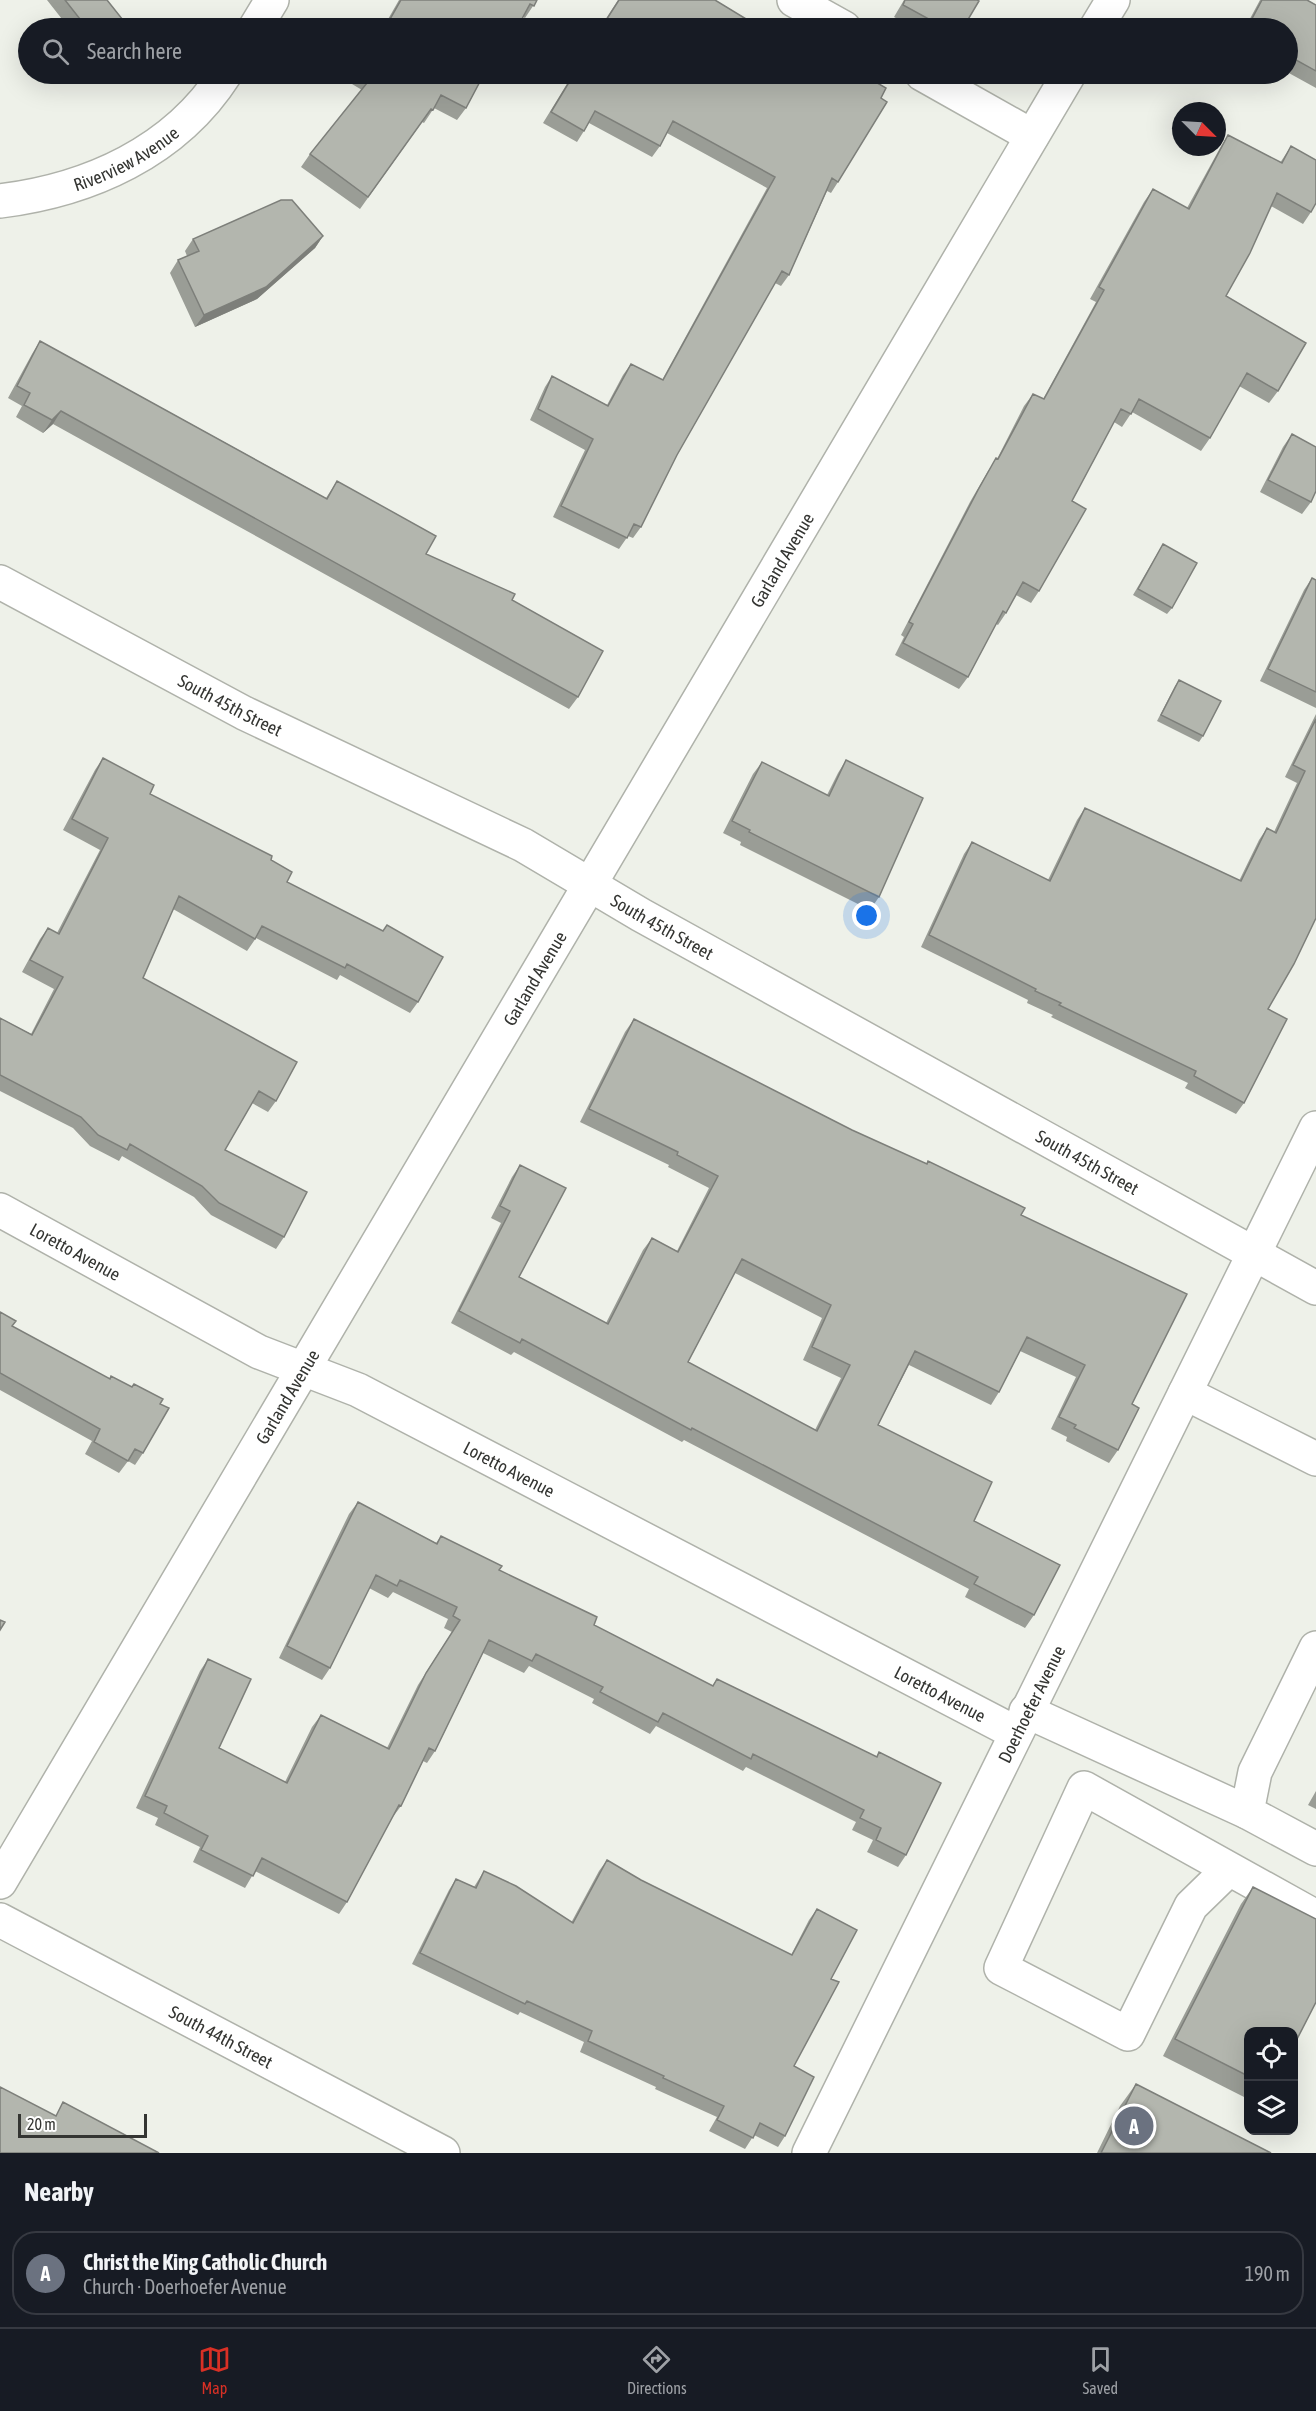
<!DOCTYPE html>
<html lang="en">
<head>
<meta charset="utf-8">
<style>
	:root { --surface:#171b24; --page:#20242c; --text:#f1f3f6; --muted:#9ea1a6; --line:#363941; --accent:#d93025 }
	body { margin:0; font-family:"Asap Condensed",sans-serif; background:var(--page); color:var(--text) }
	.controls { position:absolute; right:18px; bottom:18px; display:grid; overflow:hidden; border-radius:12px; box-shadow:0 6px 24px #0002 }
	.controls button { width:54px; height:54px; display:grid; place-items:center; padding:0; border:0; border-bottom:2px solid var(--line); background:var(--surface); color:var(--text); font:30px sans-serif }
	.compass { position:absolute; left:1172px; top:102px; width:54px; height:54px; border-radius:50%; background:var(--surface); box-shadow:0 6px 24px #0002; rotate:114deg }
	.scale { position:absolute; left:18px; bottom:15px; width:129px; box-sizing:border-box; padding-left:6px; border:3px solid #343532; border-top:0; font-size:16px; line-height:21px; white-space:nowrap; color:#343532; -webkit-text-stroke:4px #fff; paint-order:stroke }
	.you { position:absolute; left:867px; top:916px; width:21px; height:21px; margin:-15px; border:4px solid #fff; border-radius:50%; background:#1a73e8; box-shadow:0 0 0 9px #1a73e833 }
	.badge { display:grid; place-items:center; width:39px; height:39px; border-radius:50%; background:var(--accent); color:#fff; font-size:20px; font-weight:700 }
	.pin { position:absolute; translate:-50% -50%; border:3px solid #fff; box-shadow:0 2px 6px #0006 }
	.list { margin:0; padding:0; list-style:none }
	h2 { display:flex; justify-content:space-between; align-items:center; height:78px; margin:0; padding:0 24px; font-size:26px }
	h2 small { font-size:20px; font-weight:400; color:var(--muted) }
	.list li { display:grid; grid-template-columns:39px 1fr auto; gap:18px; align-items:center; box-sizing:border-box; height:84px; margin:0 12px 12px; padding:0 12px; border:2px solid var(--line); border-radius:24px }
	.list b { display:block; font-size:22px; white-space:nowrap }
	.list p { margin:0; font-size:20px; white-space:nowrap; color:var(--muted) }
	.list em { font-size:20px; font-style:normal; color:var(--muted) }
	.icon { flex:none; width:33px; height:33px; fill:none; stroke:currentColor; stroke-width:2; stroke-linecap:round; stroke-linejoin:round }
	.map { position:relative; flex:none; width:1316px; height:2153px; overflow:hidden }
	.search { position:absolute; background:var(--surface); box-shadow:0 6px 24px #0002; left:18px; right:18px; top:18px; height:66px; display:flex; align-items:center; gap:15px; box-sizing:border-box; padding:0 21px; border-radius:33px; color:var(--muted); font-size:22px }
	.sheet { height:174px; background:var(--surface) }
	nav { display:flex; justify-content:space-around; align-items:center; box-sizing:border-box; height:84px; border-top:2px solid var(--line); background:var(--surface); font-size:16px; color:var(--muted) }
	nav a { display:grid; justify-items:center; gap:3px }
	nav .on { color:var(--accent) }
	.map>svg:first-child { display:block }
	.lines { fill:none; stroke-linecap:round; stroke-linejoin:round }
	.minor-casing { stroke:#afb2aa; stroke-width:36 }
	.minor { stroke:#fff; stroke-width:33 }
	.wall { fill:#9a9d96; fill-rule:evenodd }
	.shaded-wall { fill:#7d7f7a }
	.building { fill:#b3b6ae; stroke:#7d7f7a; stroke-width:1.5; fill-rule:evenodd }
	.labels { text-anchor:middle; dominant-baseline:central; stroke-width:6; stroke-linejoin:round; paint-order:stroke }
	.street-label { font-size:18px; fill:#343532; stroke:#fff }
</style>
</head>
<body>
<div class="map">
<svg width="1316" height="2153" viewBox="0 0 1316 2153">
	<rect width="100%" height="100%" fill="#eef1e9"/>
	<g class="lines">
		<defs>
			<g id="minor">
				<path d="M 794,0 L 844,28"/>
				<path d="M 255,28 L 272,0"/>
				<path d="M 1096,28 L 1113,0"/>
				<path d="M 922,74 L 1032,136"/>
				<path id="s1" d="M 0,201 C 89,190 175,152 225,74"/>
				<path id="s2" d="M 0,582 L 244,713 L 523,845 L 641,915 L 1316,1288"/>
				<path id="s3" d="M 0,1210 L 259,1352 L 358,1390 L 1016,1733"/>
				<path d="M 1185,1393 L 1316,1459"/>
				<path d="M 1316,1648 L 1255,1772 L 1247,1812 L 1316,1849"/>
				<path d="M 1026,1711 L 1247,1812"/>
				<path d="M 1228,1870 L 1191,1906 L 1128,2034 L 1001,1968 L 1084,1788 L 1316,1917"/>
				<path id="s4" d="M 0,1882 L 1069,74"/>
				<path id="s5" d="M 0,1920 L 443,2153"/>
				<path id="s6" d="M 809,2153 L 1316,1128"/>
			</g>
		</defs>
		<use href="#minor" class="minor-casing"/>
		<use href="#minor" class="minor"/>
	</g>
	<path class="wall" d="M 47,0 L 107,0 L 125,28 L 69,28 Z
		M 399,0 L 537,0 L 525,18 L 523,17 L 517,28 L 383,28 Z
		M 618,0 L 715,0 L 761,28 L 600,28 Z
		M 904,0 L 977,0 L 963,28 L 914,28 L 894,17 Z
		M 1260,0 L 1307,0 L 1316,5 L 1316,88 L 1287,72 L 1287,28 L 1245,28 Z
		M 358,74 L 484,74 L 466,108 L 457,120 L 434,108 L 424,123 L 422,122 L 360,209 L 301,167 L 310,154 L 362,90 L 352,84 Z
		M 573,74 L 862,74 L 838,182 L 831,193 L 827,191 L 789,275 L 781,286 L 775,283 L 677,455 L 641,527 L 633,538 L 628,536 L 619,549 L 553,517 L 585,450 L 530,420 L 545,387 L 552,376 L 607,405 L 623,375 L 631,364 L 662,380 L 767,188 L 667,133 L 660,146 L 652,157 L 589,123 L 577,142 L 543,123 Z
		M 1228,135 L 1280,163 L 1291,146 L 1311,212 L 1303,224 L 1271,206 L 1226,296 L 1278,391 L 1269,403 L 1239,386 L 1210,438 L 1201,451 L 1132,412 L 1122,427 L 1114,422 L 1072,501 L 1039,591 L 1031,603 L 1016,595 L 1006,613 L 998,625 L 996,624 L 968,677 L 959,689 L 895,655 L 904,637 L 901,635 L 970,502 L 988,471 L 997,459 L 1024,406 L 1033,394 L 1043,399 L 1096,302 L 1090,299 L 1144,202 L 1153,189 L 1187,208 L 1220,148 Z
		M 323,236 L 315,248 L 257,299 L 195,327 L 170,273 L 178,260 L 187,256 L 185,251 L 193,239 Z
		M 40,341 L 326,498 L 337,481 L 426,554 L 512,600 L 578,697 L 569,709 L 53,424 L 43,433 L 16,417 L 22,406 L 8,398 L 32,354 Z
		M 1292,434 L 1311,502 L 1302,514 L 1260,492 L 1283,447 Z
		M 1163,544 L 1172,608 L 1167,614 L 1133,595 Z
		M 1312,578 L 1316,580 L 1316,708 L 1260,681 L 1304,590 Z
		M 1179,680 L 1203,736 L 1199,742 L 1157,721 L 1175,686 Z
		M 1316,714 L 1316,918 L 1268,1009 L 1244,1103 L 1236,1114 L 1185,1088 L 1188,1083 L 1051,1017 L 1053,1015 L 1027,1003 L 1028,1000 L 921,947 L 964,854 L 972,842 L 1048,880 L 1077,820 L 1085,808 L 1239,881 L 1259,840 L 1267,828 L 1274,832 L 1297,783 L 1285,777 Z
		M 103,758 L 150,794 L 271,860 L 287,882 L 383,931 L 387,925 L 418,1002 L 410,1013 L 340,975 L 337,980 L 256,938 L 247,951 L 173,909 L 143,978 L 276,1101 L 268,1112 L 252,1103 L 225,1150 L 284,1237 L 276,1249 L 211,1215 L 194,1197 L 122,1156 L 119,1161 L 90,1146 L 73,1128 L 0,1091 L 0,1018 L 31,1034 L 54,989 L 22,972 L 40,939 L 48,928 L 57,933 L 100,850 L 63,830 L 95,770 Z
		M 846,760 L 879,897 L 870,910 L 740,845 L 741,842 L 723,833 L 753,774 L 762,762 L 827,795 L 838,773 Z
		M 634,1019 L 852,1130 L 926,1164 L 928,1161 L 1021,1215 L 1132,1404 L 1118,1450 L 1109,1463 L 1066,1441 L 1067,1437 L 1051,1429 L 1076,1377 L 1020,1351 L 999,1392 L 991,1405 L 909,1365 L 878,1425 L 974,1521 L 1034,1615 L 1025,1628 L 965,1597 L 969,1589 L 684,1440 L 682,1442 L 514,1352 L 511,1355 L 451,1323 L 501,1223 L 491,1218 L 512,1177 L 520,1165 L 519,1277 L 606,1323 L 643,1250 L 652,1238 L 677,1251 L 709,1188 L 668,1167 L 669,1165 L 580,1122 L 625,1032 ZM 735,1273 L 822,1318 L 803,1360 L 841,1378 L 815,1430 L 688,1362 Z
		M 0,1312 L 12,1326 L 143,1453 L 135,1465 L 128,1461 L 119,1473 L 85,1454 L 92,1441 L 0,1390 Z
		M 358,1502 L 436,1543 L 441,1536 L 594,1625 L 712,1686 L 717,1679 L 876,1757 L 879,1752 L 906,1855 L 898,1867 L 867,1852 L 873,1840 L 852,1830 L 856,1822 L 746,1767 L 743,1771 L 656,1726 L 650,1734 L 592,1703 L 594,1699 L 529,1666 L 524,1673 L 483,1653 L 435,1751 L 427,1763 L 423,1761 L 401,1806 L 392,1818 L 347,1902 L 339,1914 L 255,1871 L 245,1888 L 193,1862 L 200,1847 L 155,1825 L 158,1818 L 136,1808 L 200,1671 L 208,1659 L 219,1748 L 285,1782 L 312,1727 L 321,1715 L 387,1748 L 418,1685 L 452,1632 L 444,1628 L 448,1619 L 393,1592 L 388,1598 L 369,1588 L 330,1668 L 322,1680 L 279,1658 L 349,1514 Z
		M 1316,1791 L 1316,1809 L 1308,1805 Z
		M 607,1860 L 641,1880 L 791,1955 L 809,1920 L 817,1909 L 831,1979 L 794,2066 L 785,2136 L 778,2147 L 754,2135 L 745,2149 L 709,2131 L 717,2117 L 655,2089 L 656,2087 L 580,2052 L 584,2042 L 520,2012 L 518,2015 L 412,1964 L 449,1890 L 456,1879 L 474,1887 L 484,1871 L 571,1923 L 599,1871 Z
		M 1253,1887 L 1248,2031 L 1248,2099 L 1163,2056 L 1241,1904 Z
		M 1136,2084 L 1271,2153 L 1097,2153 L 1120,2106 Z"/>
	<path class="shaded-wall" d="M 323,236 L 315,248 L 257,299 L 195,327 L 204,315 Z
		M 61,411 L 53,424 L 43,433 L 52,420 Z"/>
	<path class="building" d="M 65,0 L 107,0 L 127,25 L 123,28 L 87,28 Z
		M 401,0 L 537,0 L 534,6 L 530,4 L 517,28 L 385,28 Z
		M 619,0 L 715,0 L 761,28 L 601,28 Z
		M 905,0 L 977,0 L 979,1 L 963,28 L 945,28 L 903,5 Z
		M 1262,0 L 1307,0 L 1316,5 L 1316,71 L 1287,55 L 1287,28 L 1247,28 Z
		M 363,74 L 484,74 L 466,108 L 441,95 L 433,110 L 431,109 L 368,197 L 310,154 L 371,78 Z
		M 574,74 L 862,74 L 886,88 L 881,98 L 887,102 L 838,182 L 832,178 L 789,275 L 782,271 L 677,455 L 641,527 L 634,524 L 627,538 L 561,506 L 593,439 L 538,409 L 552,376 L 608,406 L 631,364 L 663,380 L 775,177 L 673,121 L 660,146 L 595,111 L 584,131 L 551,112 Z
		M 1228,135 L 1282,163 L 1291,146 L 1316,160 L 1316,203 L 1311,212 L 1277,193 L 1250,253 L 1226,296 L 1306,343 L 1278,391 L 1247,373 L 1210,438 L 1139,399 L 1131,414 L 1121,409 L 1072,501 L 1086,509 L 1039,591 L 1023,582 L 1006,613 L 1003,611 L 968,677 L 903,643 L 913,624 L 909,622 L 978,490 L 996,458 L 998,459 L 1033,394 L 1044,399 L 1104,290 L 1099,287 L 1153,189 L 1189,209 Z
		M 281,200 L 292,200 L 323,236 L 266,287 L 204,315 L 178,260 L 199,251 L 193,239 Z
		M 40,341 L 327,499 L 337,481 L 436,536 L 426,554 L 515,594 L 512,600 L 603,651 L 578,697 L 61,411 L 52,420 L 24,405 L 30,393 L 17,386 Z
		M 1292,434 L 1316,447 L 1316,491 L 1311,502 L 1268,480 Z
		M 1163,544 L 1197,563 L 1172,608 L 1138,589 Z
		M 1312,578 L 1316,580 L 1316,692 L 1268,669 Z
		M 1179,680 L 1221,701 L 1203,736 L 1161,715 Z
		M 1316,719 L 1316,918 L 1294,964 L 1268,1009 L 1287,1019 L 1244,1103 L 1194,1076 L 1196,1071 L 1059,1005 L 1061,1003 L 1035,991 L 1036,989 L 929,935 L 972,842 L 1050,881 L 1085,808 L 1241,881 L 1267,828 L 1276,833 L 1305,771 L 1293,765 Z
		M 103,758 L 154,785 L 150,794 L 272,856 L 271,860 L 292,872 L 287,882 L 383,931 L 387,925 L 443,957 L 418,1002 L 347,964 L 345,968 L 262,926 L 255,939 L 179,896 L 143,978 L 297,1062 L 276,1101 L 259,1091 L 225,1150 L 307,1192 L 284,1237 L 219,1203 L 202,1186 L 130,1144 L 127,1150 L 98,1135 L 81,1117 L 0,1075 L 0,1018 L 32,1035 L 63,977 L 30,960 L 48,928 L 59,934 L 108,838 L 72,819 Z
		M 846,760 L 923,798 L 879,897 L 749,832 L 750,830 L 732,821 L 762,762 L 829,796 Z
		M 634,1019 L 852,1130 L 927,1164 L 928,1161 L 1025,1208 L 1021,1215 L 1187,1294 L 1132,1404 L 1139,1408 L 1118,1450 L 1074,1428 L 1076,1425 L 1059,1417 L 1085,1365 L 1027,1337 L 999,1392 L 915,1351 L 878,1425 L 992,1482 L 974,1521 L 1060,1565 L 1034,1615 L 974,1584 L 978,1577 L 692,1428 L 691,1430 L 522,1339 L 520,1343 L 459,1311 L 510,1211 L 500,1206 L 520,1165 L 566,1188 L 519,1277 L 608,1324 L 652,1238 L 678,1252 L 718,1176 L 677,1155 L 678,1152 L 589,1109 ZM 742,1259 L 831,1305 L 812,1347 L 850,1365 L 817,1431 L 688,1362 Z
		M 0,1312 L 16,1321 L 12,1326 L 110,1379 L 111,1376 L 132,1387 L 134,1384 L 163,1399 L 160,1404 L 169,1408 L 143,1453 L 135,1449 L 128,1461 L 94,1442 L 100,1429 L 0,1373 Z
		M 358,1502 L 437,1544 L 441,1536 L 502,1566 L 499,1570 L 597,1617 L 594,1625 L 713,1686 L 717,1679 L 877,1757 L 879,1752 L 941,1783 L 906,1855 L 876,1840 L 881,1828 L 860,1818 L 864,1810 L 753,1754 L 751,1759 L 663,1713 L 658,1722 L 600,1692 L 603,1687 L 536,1654 L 532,1661 L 489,1640 L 435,1751 L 429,1748 L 401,1806 L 399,1805 L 347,1902 L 262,1858 L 253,1876 L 201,1850 L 208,1836 L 164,1813 L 167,1806 L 145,1796 L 208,1659 L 251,1679 L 219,1748 L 287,1783 L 321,1715 L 389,1749 L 426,1673 L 460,1620 L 453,1616 L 457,1607 L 400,1580 L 397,1586 L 376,1575 L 330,1668 L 287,1646 Z
		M 0,1620 L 5,1622 L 0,1630 Z
		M 607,1860 L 641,1880 L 792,1955 L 817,1909 L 857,1930 L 831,1979 L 839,1982 L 794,2066 L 814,2077 L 785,2136 L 760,2123 L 753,2138 L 717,2120 L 724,2106 L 663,2078 L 664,2076 L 588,2041 L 592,2031 L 527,2001 L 525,2004 L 420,1953 L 456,1879 L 476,1888 L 484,1871 L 516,1886 L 573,1923 Z
		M 1253,1887 L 1316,1919 L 1316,2002 L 1293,2047 L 1293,2031 L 1248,2031 L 1248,2076 L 1175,2039 Z
		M 1136,2084 L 1271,2153 L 1101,2153 Z
		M 0,2087 L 56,2116 L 63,2102 L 159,2153 L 0,2153 Z"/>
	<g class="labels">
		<g class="street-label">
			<text stroke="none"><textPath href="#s1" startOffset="134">Riverview Avenue</textPath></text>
			<text stroke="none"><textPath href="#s4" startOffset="1536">Garland Avenue</textPath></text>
			<text stroke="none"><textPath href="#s2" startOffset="261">South 45th Street</textPath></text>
			<text stroke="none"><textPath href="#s2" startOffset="747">South 45th Street</textPath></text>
			<text stroke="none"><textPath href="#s4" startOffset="1050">Garland Avenue</textPath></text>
			<text stroke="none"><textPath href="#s2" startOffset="1233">South 45th Street</textPath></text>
			<text stroke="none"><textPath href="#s3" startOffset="86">Loretto Avenue</textPath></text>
			<text stroke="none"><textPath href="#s4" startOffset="564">Garland Avenue</textPath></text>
			<text stroke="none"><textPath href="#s3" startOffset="572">Loretto Avenue</textPath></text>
			<text stroke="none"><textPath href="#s3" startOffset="1058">Loretto Avenue</textPath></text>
			<text stroke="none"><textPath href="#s6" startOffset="501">Doerhoefer Avenue</textPath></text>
			<text stroke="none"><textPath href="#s5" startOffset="250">South 44th Street</textPath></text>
		</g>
	</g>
</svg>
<div class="controls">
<button><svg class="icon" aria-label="locate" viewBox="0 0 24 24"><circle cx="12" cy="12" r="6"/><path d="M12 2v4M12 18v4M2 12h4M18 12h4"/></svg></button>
<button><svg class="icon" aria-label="layers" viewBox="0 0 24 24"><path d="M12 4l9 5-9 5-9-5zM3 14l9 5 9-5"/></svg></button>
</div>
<svg class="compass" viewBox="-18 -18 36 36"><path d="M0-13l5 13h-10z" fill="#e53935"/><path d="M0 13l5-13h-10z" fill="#9ea1a6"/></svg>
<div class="scale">20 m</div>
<div class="you"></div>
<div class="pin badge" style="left:1134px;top:2126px;background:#6b7280">A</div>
<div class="search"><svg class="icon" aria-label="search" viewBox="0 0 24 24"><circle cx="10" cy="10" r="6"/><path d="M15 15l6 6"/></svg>Search here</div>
</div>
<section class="sheet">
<h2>Nearby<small></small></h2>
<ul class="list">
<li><span class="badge" style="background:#6b7280">A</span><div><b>Christ the King Catholic Church</b><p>Church · Doerhoefer Avenue</p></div><em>190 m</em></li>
</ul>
</section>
<nav>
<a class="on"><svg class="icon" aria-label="map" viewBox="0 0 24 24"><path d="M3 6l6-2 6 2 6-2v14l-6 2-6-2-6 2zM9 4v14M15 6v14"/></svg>Map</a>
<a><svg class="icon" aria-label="directions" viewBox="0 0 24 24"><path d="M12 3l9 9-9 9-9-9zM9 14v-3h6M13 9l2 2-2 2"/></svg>Directions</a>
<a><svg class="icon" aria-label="saved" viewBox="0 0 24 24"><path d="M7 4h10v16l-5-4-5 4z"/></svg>Saved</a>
</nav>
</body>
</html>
